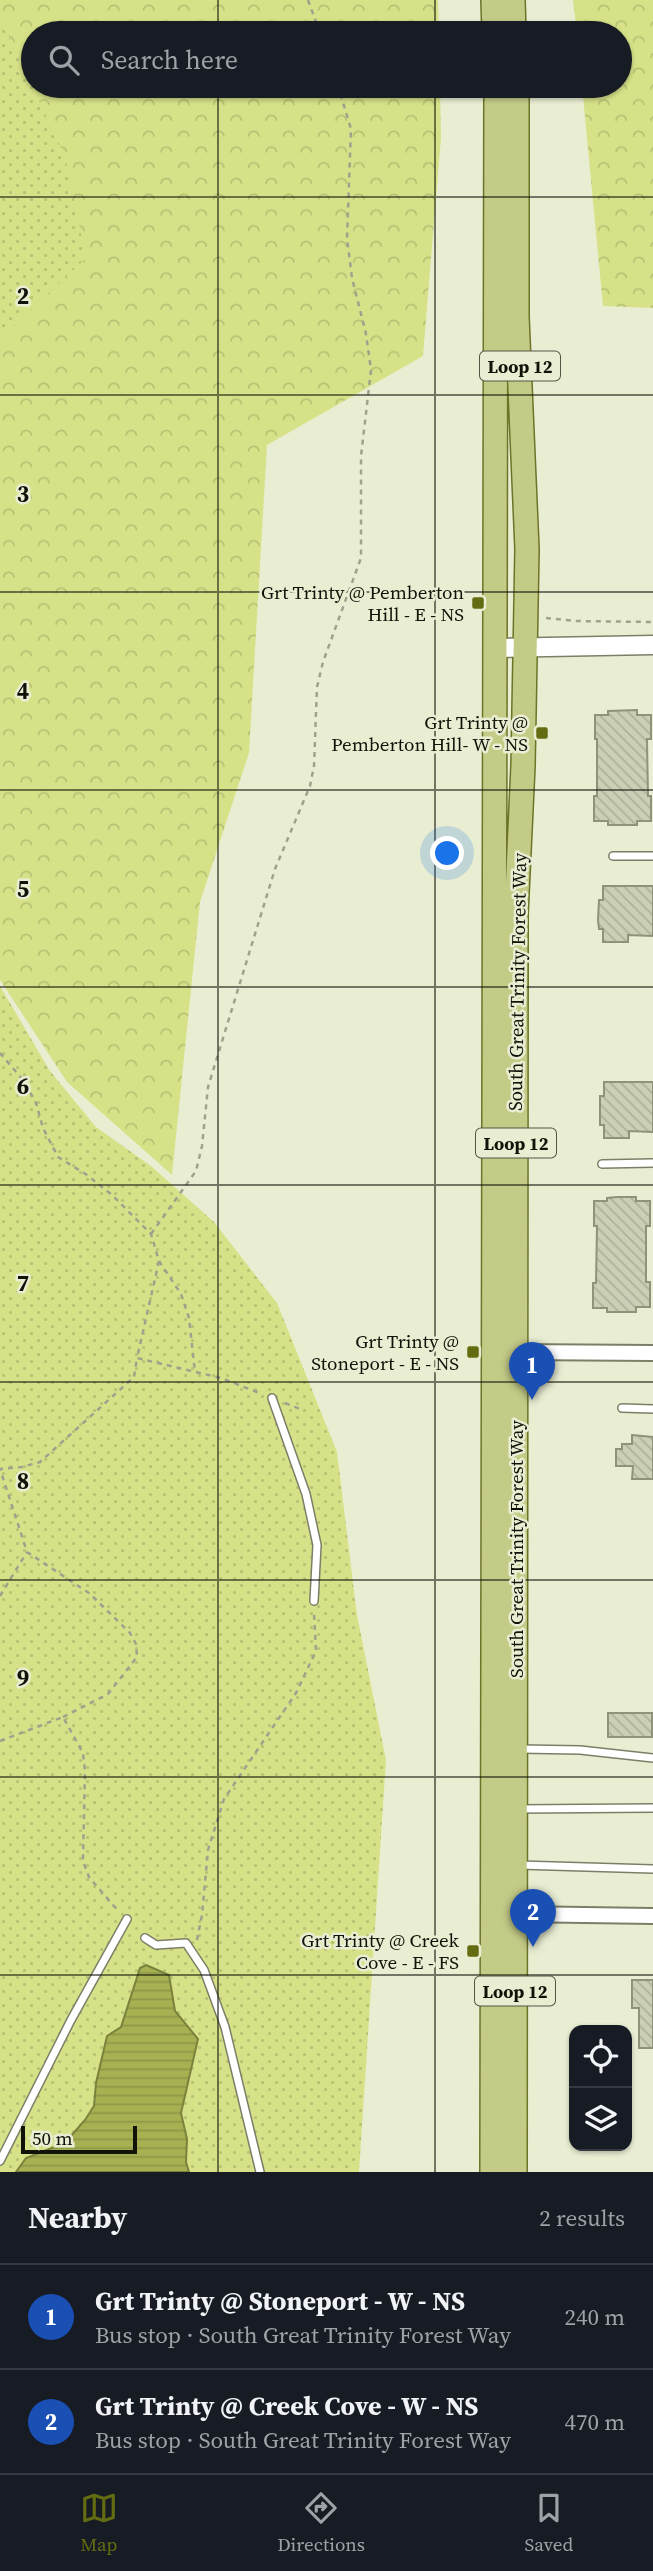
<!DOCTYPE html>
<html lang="en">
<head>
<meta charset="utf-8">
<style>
	:root { --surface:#171b24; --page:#20242c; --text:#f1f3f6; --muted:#9ea1a6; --line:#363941; --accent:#646c11 }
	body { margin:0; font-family:"Source Serif 4",serif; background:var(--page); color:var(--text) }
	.controls { position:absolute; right:21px; bottom:21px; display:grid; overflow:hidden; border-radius:14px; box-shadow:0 2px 5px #0004 }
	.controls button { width:63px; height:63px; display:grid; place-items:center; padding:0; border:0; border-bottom:2px solid var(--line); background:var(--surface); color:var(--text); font:35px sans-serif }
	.scale { position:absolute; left:21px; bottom:18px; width:116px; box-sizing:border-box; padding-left:7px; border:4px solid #111309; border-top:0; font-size:19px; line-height:24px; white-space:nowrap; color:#111309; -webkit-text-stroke:5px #e9eed3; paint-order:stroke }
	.you { position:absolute; left:448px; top:854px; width:24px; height:24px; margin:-18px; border:5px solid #fff; border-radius:50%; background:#1a73e8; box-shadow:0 0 0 10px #1a73e833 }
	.badge { display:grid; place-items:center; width:46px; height:46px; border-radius:50%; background:var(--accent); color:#fff; font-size:23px; font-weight:700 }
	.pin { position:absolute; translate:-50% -58px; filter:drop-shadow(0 2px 4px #0008) }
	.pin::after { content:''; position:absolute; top:37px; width:24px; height:21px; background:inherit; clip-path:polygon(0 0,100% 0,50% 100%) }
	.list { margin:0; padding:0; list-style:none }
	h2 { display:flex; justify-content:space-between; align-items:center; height:91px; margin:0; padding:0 28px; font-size:30px }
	h2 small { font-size:23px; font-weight:400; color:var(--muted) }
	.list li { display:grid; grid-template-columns:46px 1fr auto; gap:21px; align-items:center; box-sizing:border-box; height:105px; padding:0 28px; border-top:2px solid var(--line) }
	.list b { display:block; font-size:26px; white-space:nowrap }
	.list p { margin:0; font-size:23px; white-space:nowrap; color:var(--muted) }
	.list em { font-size:23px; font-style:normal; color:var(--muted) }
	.icon { flex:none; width:38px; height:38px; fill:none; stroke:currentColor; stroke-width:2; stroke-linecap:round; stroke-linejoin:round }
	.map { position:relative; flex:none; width:653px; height:2172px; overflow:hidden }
	.search { position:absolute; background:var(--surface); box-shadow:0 2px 5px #0004; left:21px; right:21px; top:21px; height:77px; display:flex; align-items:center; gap:18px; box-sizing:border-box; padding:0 24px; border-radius:38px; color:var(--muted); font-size:26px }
	.sheet { height:301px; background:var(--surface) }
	nav { display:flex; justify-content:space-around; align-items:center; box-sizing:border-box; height:98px; border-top:2px solid var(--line); background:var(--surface); font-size:19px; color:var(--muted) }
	nav a { display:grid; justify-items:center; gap:4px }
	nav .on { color:var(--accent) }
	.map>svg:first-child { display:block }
	.grass { fill:url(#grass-dots) }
	.forest { fill:url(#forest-crowns) }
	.water { fill:url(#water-rules); stroke:#7a823c; stroke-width:2 }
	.building { fill:url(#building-back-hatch); stroke:#8f937a; stroke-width:2 }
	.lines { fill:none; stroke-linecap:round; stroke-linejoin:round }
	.service-casing { stroke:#7c7f67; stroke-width:10 }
	.minor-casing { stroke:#7c7f67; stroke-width:18 }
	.tertiary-casing { stroke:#7c7f67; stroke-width:21 }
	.primary-casing { stroke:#6c7427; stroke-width:26 }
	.path { stroke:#9ea28d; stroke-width:2.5; stroke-dasharray:5 5; stroke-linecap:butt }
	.service { stroke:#fff; stroke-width:7 }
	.minor { stroke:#fff; stroke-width:14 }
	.tertiary { stroke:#fff; stroke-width:18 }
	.primary { stroke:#c4cb87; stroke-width:23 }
	.grid { fill:none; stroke:#111309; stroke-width:2; stroke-opacity:0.55 }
	.poi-dot { fill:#646c11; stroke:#e9eed3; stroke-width:2.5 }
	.labels { text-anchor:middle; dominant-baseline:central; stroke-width:5; stroke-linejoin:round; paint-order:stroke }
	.shield { fill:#e9eed3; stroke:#525546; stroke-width:2 }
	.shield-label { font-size:18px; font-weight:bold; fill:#111309 }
	.poi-label { font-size:19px; fill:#111309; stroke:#e9eed3; text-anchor:end }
	.street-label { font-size:19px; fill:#111309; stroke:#e9eed3 }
	.grid-label { font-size:23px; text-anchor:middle; font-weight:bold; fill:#111309; stroke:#e9eed3; stroke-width:5; stroke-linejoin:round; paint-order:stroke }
</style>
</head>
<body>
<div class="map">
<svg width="653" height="2172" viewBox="0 0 653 2172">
	<defs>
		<pattern id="grass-dots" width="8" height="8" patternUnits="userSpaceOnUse" patternTransform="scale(1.75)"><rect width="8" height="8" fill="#d7e288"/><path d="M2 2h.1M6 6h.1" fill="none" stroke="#b8c174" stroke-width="1.8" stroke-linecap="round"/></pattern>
		<pattern id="forest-crowns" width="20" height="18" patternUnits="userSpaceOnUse" patternTransform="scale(1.75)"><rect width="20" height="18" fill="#d7e288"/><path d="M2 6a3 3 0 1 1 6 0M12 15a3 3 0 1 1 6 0" fill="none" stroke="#b8c174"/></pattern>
		<pattern id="water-rules" width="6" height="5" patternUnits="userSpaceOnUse" patternTransform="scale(1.75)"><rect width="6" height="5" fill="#a7b152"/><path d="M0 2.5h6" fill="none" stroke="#8f9746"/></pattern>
		<pattern id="building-back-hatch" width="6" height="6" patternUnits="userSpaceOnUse" patternTransform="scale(1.75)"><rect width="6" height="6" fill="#cbcfb5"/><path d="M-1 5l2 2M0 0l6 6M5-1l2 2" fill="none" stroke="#adb19a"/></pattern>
	</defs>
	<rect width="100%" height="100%" fill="#e9eed3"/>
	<path class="grass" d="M 0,0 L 10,0 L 33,86 L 105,220 L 82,316 L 0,377 Z
		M 0,986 L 50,1071 L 96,1127 L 151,1166 L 214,1222 L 277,1303 L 337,1452 L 357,1615 L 386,1760 L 359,2172 L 0,2172 Z"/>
	<path class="forest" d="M 0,0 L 438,0 L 439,33 L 33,33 L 33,86 L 440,86 L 441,138 L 423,356 L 267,445 L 249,753 L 200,902 L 172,1175 L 67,1082 L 0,980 L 0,338 L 86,258 L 65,156 L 0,18 Z
		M 573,0 L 653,0 L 653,308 L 603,306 L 582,86 L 620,86 L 620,33 L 577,33 Z"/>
	<path class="water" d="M 146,1965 L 169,1975 L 175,2011 L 198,2039 L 181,2113 L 187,2139 L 186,2162 L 189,2172 L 16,2172 L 26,2158 L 57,2146 L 71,2136 L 85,2120 L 94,2106 L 96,2083 L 107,2036 L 121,2027 L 140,1968 Z"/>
	<path class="building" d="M 637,710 L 637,715 L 651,715 L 651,739 L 647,739 L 648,796 L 651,796 L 651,821 L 637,821 L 637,825 L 608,825 L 608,821 L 594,821 L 594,796 L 597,796 L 597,739 L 595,739 L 595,715 L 608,715 L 608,711 Z
		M 603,886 L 653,886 L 653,936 L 628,935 L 628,942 L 603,942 L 603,929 L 599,929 L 598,920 L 599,900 L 603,900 Z
		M 604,1082 L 653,1082 L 653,1132 L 629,1131 L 629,1138 L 604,1138 L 604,1125 L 600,1125 L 600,1096 L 604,1096 Z
		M 617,1197 L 636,1197 L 636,1201 L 650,1201 L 650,1226 L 646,1226 L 646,1282 L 650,1282 L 650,1307 L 636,1307 L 636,1312 L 607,1312 L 607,1308 L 593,1308 L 593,1283 L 596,1283 L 597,1226 L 594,1226 L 594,1201 L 607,1201 L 607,1198 Z
		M 632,1435 L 653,1437 L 653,1479 L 632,1479 L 633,1466 L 616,1466 L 616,1449 L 622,1449 L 622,1444 L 632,1444 Z
		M 608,1713 L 652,1713 L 652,1737 L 608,1737 Z
		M 632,1980 L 653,1980 L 653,2048 L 639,2048 L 639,2008 L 632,2008 Z"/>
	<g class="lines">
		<defs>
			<path id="service" d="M 613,856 L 653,856
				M 602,1164 L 653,1163
				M 272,1398 L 306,1494 L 317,1545 L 314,1601
				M 622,1408 L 653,1409
				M 520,1749 L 580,1750 L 653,1758
				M 517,1809 L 653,1808
				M 519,1865 L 653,1869
				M 145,1938 L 156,1945 L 186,1943 L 204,1970 L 225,2027 L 260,2172
				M 0,2161 L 71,2020 L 127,1919"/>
			<path id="minor" d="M 516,1352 L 653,1353
				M 515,1914 L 653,1916"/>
			<path id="tertiary" d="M 496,648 L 653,645"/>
			<path id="primary" d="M 493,0 L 494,33
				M 513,0 L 514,33
				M 492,2172 L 496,86
				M 515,2172 L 516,915 L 523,766 L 527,549 L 517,317 L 517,86"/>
		</defs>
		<use href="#service" class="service-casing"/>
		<use href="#minor" class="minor-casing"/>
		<use href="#tertiary" class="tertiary-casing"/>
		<use href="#primary" class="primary-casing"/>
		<path class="path" d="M 308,0 L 320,33
			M 546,618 L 576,621 L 653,622
			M 0,1053 L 23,1080 L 36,1103 L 43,1128 L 58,1157 L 87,1175 L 112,1195 L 151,1234 L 159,1261 L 137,1358 L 221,1378 L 262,1394
			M 151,1234 L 196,1171 L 202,1146 L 208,1087 L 275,869 L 310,786 L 314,766 L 317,687 L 323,662 L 361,558 L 361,456 L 371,370 L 366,334 L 352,278 L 347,238 L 351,129 L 338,86
			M 159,1261 L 181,1294 L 189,1318 L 195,1372
			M 285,1403 L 300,1409
			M 0,1596 L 27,1552
			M 63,1717 L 108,1694 L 137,1657 L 136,1644 L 130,1633 L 89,1593 L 27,1552 L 0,1469 L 22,1467 L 40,1462 L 134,1377 L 137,1358
			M 0,1741 L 63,1717 L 83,1753 L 85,1771 L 83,1861 L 89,1877 L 119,1912
			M 197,1940 L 202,1915 L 208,1850 L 224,1799 L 296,1693 L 316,1651 L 314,1613"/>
		<use href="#service" class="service"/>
		<use href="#minor" class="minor"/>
		<use href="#tertiary" class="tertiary"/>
		<use href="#primary" class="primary"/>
	</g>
	<path class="grid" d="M 218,0 L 218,33M 435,0 L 435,33M 218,86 L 218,2172M 435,86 L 435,2172M 0,197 L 653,197M 0,395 L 653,395M 0,592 L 653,592M 0,790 L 653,790M 0,987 L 653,987M 0,1185 L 653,1185M 0,1382 L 653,1382M 0,1580 L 653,1580M 0,1777 L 653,1777M 0,1975 L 653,1975"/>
	<g class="poi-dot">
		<rect x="471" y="596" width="14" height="14" rx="3.5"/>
		<rect x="535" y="726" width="14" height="14" rx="3.5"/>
		<rect x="466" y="1345" width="14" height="14" rx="3.5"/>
		<rect x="466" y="1944" width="14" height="14" rx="3.5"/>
	</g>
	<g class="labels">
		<g class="shield">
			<rect x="480" y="351.5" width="80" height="29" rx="5"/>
			<rect x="476" y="1128.5" width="80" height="29" rx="5"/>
			<rect x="475" y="1976.5" width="80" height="29" rx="5"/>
		</g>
		<g class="shield-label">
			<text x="520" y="366">Loop 12</text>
			<text x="516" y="1143">Loop 12</text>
			<text x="515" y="1991">Loop 12</text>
		</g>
		<g class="poi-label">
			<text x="464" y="592">Grt Trinty @ Pemberton<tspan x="464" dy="22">Hill - E - NS</tspan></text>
			<text x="528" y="722">Grt Trinty @<tspan x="528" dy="22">Pemberton Hill- W - NS</tspan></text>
			<text x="459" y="1341">Grt Trinty @<tspan x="459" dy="22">Stoneport - E - NS</tspan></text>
			<text x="459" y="1940">Grt Trinty @ Creek<tspan x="459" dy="22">Cove - E - FS</tspan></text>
		</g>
		<g class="street-label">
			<text transform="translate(517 982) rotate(-89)">South Great Trinity Forest Way</text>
			<text transform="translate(516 1549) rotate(-90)">South Great Trinity Forest Way</text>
		</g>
	</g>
	<g class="grid-label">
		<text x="23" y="304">2</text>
		<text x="23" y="502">3</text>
		<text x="23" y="699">4</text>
		<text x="23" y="897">5</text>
		<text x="23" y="1094">6</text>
		<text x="23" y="1291">7</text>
		<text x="23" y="1489">8</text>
		<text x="23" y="1686">9</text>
	</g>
</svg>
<div class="controls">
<button><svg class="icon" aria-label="locate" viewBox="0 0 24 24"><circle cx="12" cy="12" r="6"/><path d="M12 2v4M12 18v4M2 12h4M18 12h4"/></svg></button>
<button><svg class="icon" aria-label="layers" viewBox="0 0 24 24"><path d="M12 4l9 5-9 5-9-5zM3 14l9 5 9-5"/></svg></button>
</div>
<div class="scale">50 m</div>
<div class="you"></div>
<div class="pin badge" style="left:532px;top:1400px;background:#1a4fb4">1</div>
<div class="pin badge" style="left:533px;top:1947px;background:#1a4fb4">2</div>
<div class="search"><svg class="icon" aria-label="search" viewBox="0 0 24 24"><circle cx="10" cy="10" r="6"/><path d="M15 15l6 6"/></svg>Search here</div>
</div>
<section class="sheet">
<h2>Nearby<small>2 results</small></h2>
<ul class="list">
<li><span class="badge" style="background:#1a4fb4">1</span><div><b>Grt Trinty @ Stoneport - W - NS</b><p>Bus stop · South Great Trinity Forest Way</p></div><em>240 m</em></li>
<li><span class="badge" style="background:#1a4fb4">2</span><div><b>Grt Trinty @ Creek Cove - W - NS</b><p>Bus stop · South Great Trinity Forest Way</p></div><em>470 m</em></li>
</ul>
</section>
<nav>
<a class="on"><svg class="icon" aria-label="map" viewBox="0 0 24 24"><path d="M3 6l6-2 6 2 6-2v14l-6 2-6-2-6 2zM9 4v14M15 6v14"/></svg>Map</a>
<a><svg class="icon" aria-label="directions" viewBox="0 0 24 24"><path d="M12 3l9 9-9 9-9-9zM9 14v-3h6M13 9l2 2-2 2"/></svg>Directions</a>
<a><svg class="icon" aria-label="saved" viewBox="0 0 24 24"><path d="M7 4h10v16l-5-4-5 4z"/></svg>Saved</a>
</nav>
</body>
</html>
